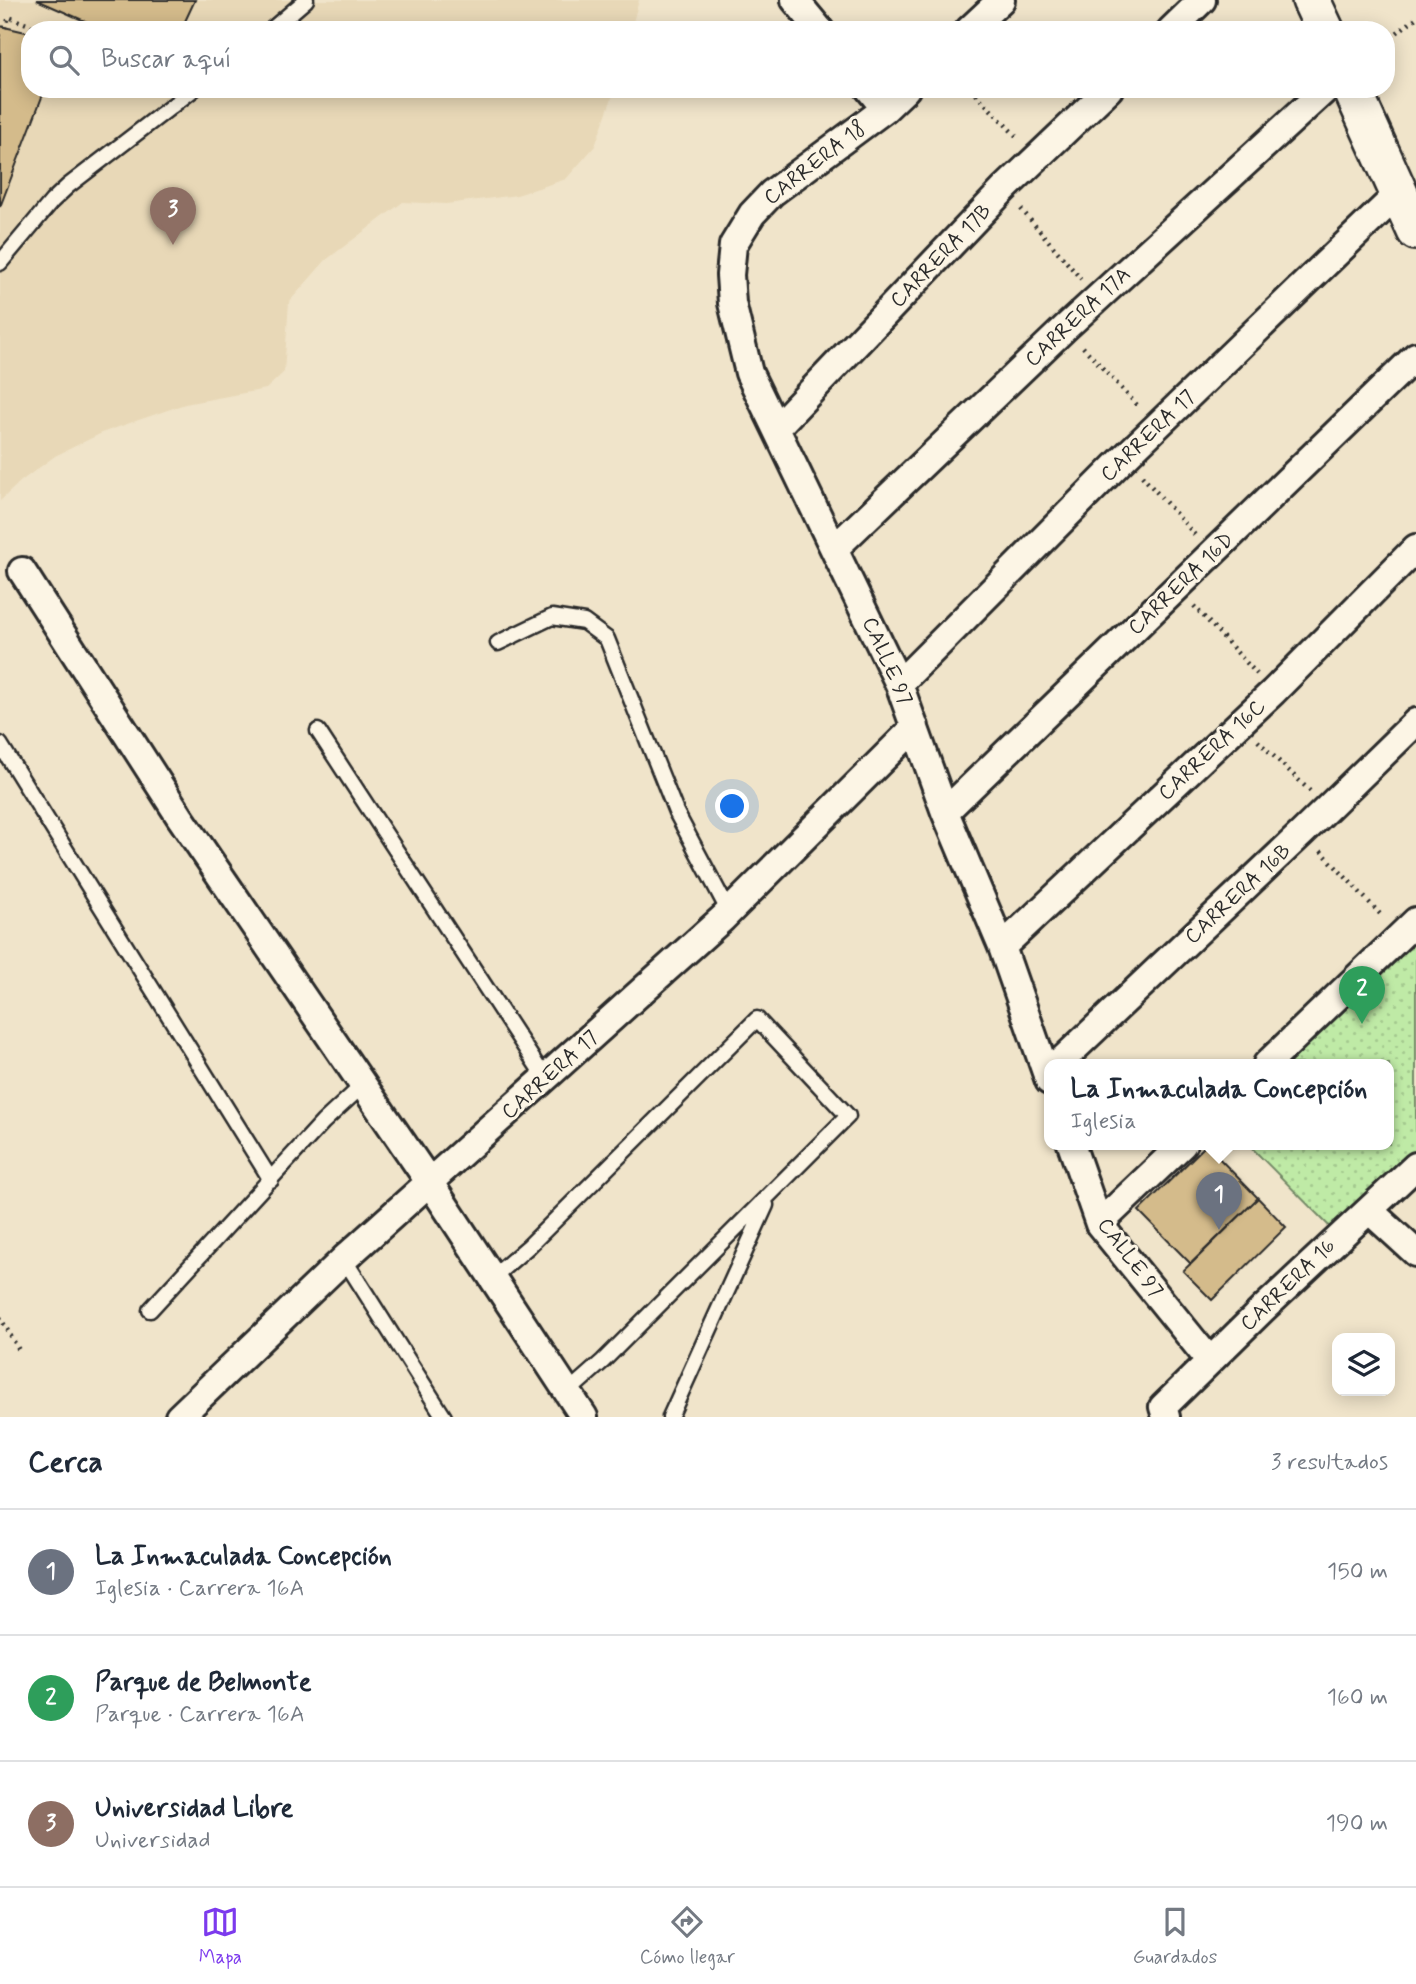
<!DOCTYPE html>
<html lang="es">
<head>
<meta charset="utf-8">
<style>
	:root { --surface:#fff; --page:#f6f6f7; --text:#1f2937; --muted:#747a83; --line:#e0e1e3; --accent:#7c3aed }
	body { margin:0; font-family:Mynerve,sans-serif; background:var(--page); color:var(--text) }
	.controls { position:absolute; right:21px; bottom:21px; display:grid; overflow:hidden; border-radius:14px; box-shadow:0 4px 18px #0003 }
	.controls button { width:63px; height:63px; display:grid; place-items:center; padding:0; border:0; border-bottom:2px solid var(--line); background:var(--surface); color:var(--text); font:35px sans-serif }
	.you { position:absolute; left:733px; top:807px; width:24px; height:24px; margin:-18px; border:5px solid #fff; border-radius:50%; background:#1a73e8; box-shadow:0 0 0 10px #1a73e833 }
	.badge { display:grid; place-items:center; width:46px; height:46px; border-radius:50%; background:var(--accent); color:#fff; font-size:23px; font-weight:700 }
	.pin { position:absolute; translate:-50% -58px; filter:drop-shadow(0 2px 4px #0008) }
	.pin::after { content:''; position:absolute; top:37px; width:24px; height:21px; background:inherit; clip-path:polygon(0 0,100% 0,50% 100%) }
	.popup { position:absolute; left:1044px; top:1059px; width:350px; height:91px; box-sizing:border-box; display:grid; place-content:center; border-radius:14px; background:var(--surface); filter:drop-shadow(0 2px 5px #0005); font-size:23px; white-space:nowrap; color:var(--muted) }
	.popup b { font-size:26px; color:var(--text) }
	.popup::after { content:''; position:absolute; left:50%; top:100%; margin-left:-14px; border:14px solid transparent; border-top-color:var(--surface) }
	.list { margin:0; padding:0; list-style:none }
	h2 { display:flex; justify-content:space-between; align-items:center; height:91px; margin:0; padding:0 28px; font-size:30px }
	h2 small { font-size:23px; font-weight:400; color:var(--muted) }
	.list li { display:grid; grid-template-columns:46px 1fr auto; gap:21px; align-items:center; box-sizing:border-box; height:126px; padding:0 28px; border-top:2px solid var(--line) }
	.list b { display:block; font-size:26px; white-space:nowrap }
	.list p { margin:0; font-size:23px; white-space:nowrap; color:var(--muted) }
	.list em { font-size:23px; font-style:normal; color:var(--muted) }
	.icon { flex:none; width:38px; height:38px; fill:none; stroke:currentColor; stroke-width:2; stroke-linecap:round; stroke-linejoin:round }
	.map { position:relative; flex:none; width:1416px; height:1417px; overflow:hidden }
	.search { position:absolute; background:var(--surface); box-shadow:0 4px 18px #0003; left:21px; right:21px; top:21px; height:77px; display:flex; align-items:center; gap:18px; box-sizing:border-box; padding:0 24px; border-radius:28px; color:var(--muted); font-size:26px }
	.sheet { height:469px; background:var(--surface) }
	nav { display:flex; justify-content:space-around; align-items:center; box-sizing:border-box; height:98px; border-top:2px solid var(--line); background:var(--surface); font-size:19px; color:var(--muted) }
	nav a { display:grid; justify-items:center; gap:4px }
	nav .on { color:var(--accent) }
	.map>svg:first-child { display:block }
	.built { fill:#e8d8b7 }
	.park { fill:url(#park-dots); stroke:#758a68; stroke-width:2 }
	.building { fill:#d4bb8b; stroke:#2b2b2b; stroke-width:2 }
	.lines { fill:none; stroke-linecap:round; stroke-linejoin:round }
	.lane-casing { stroke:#2b2b2b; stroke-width:19 }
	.street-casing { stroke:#2b2b2b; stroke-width:32 }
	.secondary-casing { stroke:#2b2b2b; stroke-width:42 }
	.path { stroke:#2b2b2b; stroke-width:4.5; stroke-dasharray:2 5; stroke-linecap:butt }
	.lane { stroke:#fcf5e5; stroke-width:14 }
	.street { stroke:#fcf5e5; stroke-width:26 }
	.secondary { stroke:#fcf5e5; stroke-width:37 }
	.labels { text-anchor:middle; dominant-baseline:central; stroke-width:6; stroke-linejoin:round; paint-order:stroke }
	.street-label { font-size:21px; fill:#2b2b2b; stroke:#fcf5e5 }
</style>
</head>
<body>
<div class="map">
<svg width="1416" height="1417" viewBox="0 0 1416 1417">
	<defs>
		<pattern id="park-dots" width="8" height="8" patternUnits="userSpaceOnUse" patternTransform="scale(1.75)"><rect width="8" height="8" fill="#bfeaa6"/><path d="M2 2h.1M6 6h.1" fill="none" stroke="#a4c98f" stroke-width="1.8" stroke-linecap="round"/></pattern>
	</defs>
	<rect width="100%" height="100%" fill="#f0e4ca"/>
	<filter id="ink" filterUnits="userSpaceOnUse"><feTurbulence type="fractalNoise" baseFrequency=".0143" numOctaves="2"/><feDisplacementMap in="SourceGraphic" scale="14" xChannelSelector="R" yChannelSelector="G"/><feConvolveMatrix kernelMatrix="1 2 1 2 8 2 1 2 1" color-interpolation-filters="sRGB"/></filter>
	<g filter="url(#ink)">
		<path class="built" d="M 0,0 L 639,0 L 631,30 L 30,30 L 30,89 L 615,89 L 595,146 L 566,179 L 517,195 L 446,204 L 403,202 L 326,260 L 289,302 L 284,372 L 266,389 L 185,404 L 104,432 L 55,456 L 21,481 L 0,501 Z"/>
		<path class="park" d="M 1416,921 L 1416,1166 L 1340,1237 L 1248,1144 L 1389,1144 L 1389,1064 L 1267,1064 Z"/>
		<path class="building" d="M 37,0 L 195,0 L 181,30 L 105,30 Z
			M 0,26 L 30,33 L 30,89 L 45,89 L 0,207 Z
			M 1206,1145 L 1258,1198 L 1191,1264 L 1139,1211 Z
			M 1258,1198 L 1286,1227 L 1212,1300 L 1183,1271 Z"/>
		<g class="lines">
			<defs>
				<path id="lane" d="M 271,30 L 306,0
					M 0,263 L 52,201 L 68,186 L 194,89
					M 498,643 L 552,617 L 584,622 L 607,639 L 676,812 L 729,912
					M 318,731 L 545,1078
					M 0,744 L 271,1180
					M 344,1259 L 444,1417
					M 492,1278 L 529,1246 L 757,1019 L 848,1116 L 603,1361 L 568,1392
					M 150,1310 L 323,1122 L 363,1085
					M 670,1417 L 766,1205"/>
				<path id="street" d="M 795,0 L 820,30
					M 969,30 L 1001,0
					M 1171,30 L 1202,0
					M 869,89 L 885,109
					M 906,89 L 885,109 L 772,193 L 752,214 L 733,245 L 730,275 L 732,303 L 749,373 L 899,684 L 945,812 L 1002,947 L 1049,1081
					M 777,427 L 1004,189 L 1109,89
					M 834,549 L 1065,328 L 1326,89
					M 22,571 L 180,817 L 430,1183 L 584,1417
					M 899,684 L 1125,457 L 1400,192
					M 945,812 L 1416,356
					M 1002,947 L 1273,692 L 1416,548
					M 1058,1064 L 1303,832 L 1416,722
					M 1267,1064 L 1416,921
					M 1071,1144 L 1099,1224 L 1210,1361
					M 1369,1210 L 1416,1253
					M 1099,1224 L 1183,1144
					M 179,1417 L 344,1259 L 723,918 L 915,727
					M 1166,1417 L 1163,1407 L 1263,1309 L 1416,1166"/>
				<path id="secondary" d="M 1311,0 L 1325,30
					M 1352,89 L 1416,231"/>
			</defs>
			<use href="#lane" class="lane-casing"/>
			<use href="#street" class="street-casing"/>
			<use href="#secondary" class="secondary-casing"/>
			<path class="path" d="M 5,28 L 9,17 L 42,30
				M 1386,41 L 1416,18
				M 971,89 L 1019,139
				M 1021,209 L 1081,279
				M 1083,347 L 1139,407
				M 1142,476 L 1195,535
				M 1194,606 L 1257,674
				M 1258,741 L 1310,791
				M 1321,851 L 1382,916
				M 0,1317 L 19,1350"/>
			<use href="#lane" class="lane"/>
			<use href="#street" class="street"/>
			<use href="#secondary" class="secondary"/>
		</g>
	</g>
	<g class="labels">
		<g class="street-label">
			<text transform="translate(815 163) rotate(-38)">CARRERA 18</text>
			<text transform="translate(941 256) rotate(-46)">CARRERA 17B</text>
			<text transform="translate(1078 317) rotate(-43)">CARRERA 17A</text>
			<text transform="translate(1148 436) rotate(-44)">CARRERA 17</text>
			<text transform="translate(1181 584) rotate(-44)">CARRERA 16D</text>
			<text transform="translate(887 661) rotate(66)">CALLE 97</text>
			<text transform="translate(1212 750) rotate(-43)">CARRERA 16C</text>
			<text transform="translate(1238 894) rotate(-43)">CARRERA 16B</text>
			<text transform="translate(550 1075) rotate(-42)">CARRERA 17</text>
			<text transform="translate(1130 1258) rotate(53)">CALLE 97</text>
			<text transform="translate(1288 1285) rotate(-44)">CARRERA 16</text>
		</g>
	</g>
</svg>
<div class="controls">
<button><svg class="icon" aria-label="layers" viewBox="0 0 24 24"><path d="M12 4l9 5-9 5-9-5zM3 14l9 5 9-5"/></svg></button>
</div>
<div class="you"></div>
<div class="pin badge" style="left:1219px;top:1230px;background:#6b7280">1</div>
<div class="popup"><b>La Inmaculada Concepción</b>Iglesia</div>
<div class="pin badge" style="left:1362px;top:1024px;background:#2e9e5b">2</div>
<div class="pin badge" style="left:173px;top:245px;background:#8d6e63">3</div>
<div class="search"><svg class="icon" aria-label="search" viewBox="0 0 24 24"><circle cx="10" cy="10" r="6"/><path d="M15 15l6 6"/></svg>Buscar aquí</div>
</div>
<section class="sheet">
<h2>Cerca<small>3 resultados</small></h2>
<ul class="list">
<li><span class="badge" style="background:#6b7280">1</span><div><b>La Inmaculada Concepción</b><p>Iglesia · Carrera 16A</p></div><em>150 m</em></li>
<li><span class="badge" style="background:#2e9e5b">2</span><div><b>Parque de Belmonte</b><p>Parque · Carrera 16A</p></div><em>160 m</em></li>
<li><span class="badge" style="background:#8d6e63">3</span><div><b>Universidad Libre</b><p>Universidad</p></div><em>190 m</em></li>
</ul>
</section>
<nav>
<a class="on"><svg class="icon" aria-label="map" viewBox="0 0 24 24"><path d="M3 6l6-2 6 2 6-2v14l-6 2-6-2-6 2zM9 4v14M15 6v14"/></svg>Mapa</a>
<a><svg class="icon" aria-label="directions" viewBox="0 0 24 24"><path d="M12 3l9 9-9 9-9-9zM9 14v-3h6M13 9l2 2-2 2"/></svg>Cómo llegar</a>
<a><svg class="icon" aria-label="saved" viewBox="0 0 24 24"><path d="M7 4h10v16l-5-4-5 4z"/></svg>Guardados</a>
</nav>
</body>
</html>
